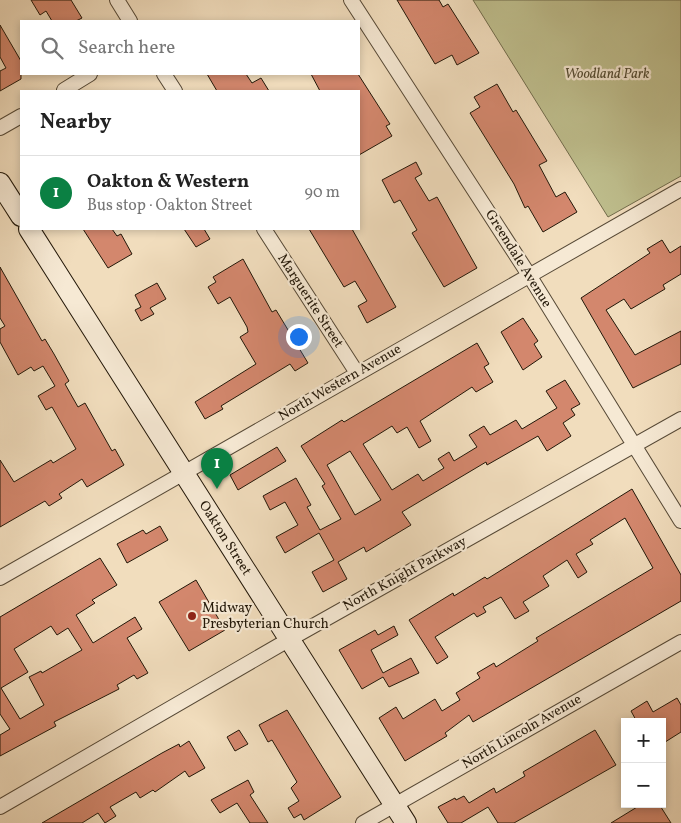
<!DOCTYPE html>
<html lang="en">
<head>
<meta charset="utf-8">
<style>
	:root { --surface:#fff; --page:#f2f2f2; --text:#222; --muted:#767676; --line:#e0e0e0; --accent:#0b8043 }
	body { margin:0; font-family:Vollkorn,serif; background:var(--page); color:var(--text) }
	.controls { position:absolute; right:15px; bottom:15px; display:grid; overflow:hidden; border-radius:0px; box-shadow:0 2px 8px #0003 }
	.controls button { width:45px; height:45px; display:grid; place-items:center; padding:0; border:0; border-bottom:1px solid var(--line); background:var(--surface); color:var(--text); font:25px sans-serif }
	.you { position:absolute; left:298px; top:336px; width:18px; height:18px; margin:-12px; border:4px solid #fff; border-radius:50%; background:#1a73e8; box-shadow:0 0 0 8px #1a73e833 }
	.badge { display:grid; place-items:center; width:32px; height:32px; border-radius:50%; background:var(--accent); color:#fff; font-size:16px; font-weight:700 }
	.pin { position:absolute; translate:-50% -41px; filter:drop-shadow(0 1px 2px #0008) }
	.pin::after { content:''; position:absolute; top:26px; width:18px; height:15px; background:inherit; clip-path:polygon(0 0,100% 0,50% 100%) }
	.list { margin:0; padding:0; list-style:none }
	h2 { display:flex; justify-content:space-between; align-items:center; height:65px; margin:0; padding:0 20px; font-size:21px }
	h2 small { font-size:16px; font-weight:400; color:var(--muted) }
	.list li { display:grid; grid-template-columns:32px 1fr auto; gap:15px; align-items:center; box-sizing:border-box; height:75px; padding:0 20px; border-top:1px solid var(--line) }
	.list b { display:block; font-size:19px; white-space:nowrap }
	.list p { margin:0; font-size:16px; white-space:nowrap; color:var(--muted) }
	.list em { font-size:16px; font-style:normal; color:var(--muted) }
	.icon { flex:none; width:28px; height:28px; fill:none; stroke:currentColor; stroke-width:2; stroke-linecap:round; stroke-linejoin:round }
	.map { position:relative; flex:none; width:681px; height:823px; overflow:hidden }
	.search { position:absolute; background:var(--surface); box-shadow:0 2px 8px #0003; left:20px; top:20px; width:340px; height:55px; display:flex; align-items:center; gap:12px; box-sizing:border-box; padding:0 18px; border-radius:0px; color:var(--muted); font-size:19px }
	.panel { position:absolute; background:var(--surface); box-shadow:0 2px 8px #0003; left:20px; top:90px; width:340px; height:140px; border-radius:0px }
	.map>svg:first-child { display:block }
	.green { fill:#bfbf8e; stroke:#716c4c }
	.building { fill:#d3876d; stroke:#231809; fill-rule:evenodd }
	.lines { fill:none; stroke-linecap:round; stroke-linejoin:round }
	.minor-casing { stroke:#564936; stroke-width:16 }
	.secondary-casing { stroke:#231809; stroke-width:22 }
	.minor { stroke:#f6e9d4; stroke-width:14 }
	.secondary { stroke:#f6e9d4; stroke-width:20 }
	.poi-dot { fill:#8f2418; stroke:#f6e9d4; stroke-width:2 }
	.labels { text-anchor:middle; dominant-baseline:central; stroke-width:4.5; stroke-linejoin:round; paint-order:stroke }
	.park-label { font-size:14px; font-style:italic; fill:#524a31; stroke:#f6e9d4 }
	.street-label { font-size:14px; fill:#231809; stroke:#f6e9d4 }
	.poi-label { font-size:14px; fill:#231809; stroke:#f6e9d4; text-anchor:start }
</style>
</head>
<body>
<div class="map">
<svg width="681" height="823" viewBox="0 0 681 823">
	<rect width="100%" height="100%" fill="#f1ddbd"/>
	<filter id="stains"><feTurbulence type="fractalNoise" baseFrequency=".004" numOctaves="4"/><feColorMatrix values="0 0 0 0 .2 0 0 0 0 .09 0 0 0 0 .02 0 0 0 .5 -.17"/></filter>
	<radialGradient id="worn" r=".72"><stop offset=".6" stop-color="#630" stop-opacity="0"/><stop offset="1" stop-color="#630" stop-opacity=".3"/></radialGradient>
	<path class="green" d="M 473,0 L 681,0 L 681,176 L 608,217 Z"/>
	<path class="building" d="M 31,0 L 71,0 L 82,18 L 76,21 L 52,21 L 46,11 L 40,15 Z
		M 397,0 L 439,0 L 443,7 L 448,4 L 479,53 L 457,65 L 452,55 L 435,64 Z
		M 0,25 L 21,61 L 21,79 L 0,91 L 0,71 L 6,68 L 0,57 Z
		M 207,74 L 246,74 L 252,83 L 261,78 L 269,91 L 217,91 Z
		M 311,74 L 358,74 L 390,124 L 386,126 L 392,136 L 359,155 L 359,91 L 320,91 Z
		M 497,84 L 513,112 L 516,110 L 547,161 L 539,165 L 556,197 L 565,192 L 577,212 L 543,232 L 528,206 L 525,208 L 514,184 L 470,113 L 480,107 L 474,97 Z
		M 416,162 L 422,174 L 415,178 L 429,201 L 437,197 L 477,268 L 444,287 L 412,233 L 417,230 L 400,200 L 394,203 L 382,180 Z
		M 83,229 L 112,229 L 117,236 L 121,234 L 132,254 L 108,268 Z
		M 184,229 L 204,229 L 210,239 L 196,247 Z
		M 309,229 L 352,229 L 396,307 L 367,323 L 358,306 L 367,301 L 355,281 L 344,287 Z
		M 662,240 L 670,253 L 681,246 L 681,274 L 663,285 L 665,289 L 631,309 L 624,299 L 606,310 L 635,355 L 681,331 L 681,364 L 633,388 L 581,298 L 650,253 L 647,249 Z
		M 243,259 L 272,312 L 276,310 L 308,363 L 295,371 L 290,364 L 221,406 L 223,409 L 205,419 L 195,402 L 256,364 L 240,337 L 248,332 L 247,327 L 230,297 L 218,304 L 208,287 L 216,282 L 213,277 Z
		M 0,267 L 42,341 L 45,339 L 54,354 L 69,381 L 65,384 L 78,407 L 85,403 L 112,451 L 115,449 L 124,465 L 87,487 L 82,479 L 59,494 L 62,498 L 49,506 L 45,501 L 0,527 L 0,460 L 14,482 L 51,460 L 53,463 L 76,449 L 52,407 L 46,410 L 38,396 L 55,386 L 43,366 L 34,371 L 31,367 L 18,375 L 0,342 L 0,329 L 5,326 L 0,318 Z
		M 157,283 L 166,299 L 150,308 L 154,314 L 141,321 L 135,310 L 141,307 L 135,295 Z
		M 523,318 L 538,341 L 534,344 L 542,357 L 523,370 L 501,332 Z
		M 477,343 L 489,364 L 484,367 L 493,382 L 476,392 L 472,387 L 420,421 L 431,441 L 419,448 L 407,427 L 397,433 L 392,426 L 363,444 L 392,490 L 418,474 L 423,481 L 444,468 L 438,459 L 449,452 L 454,461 L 477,447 L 469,435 L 484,426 L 490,435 L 516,420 L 522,429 L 557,408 L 546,391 L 565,380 L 580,404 L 571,409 L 575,415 L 563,423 L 571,436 L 547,451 L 538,436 L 487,465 L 486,462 L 402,512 L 411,525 L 366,552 L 364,547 L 338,562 L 347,579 L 323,592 L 312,572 L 334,560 L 319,533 L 285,553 L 276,537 L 298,525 L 285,502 L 270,510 L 263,496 L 296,478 L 311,505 L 307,507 L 320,530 L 341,519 L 322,486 L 325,484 L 301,446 L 342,420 L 344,422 ZM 350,451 L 381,500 L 355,515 L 327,465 Z
		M 277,447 L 286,461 L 238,490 L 230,475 Z
		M 632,489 L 681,575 L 681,601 L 473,722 L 469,715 L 445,733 L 447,736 L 405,761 L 379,718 L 396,707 L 403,719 L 435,699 L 442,711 L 460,700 L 456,693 L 480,678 L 477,673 L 494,663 L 496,667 L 538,641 L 536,638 L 653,568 L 625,518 L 590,540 L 593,544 L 576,554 L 587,572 L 578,578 L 567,560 L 543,576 L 549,586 L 523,602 L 529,611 L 515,619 L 501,597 L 483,607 L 486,612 L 477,617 L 474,613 L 435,637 L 448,657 L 437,664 L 409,620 L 453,593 L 454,596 L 485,577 L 487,579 Z
		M 160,526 L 168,540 L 127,563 L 117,544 L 143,530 L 146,534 Z
		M 100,558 L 117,585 L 92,600 L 95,603 L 76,615 L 93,643 L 135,617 L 142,629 L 127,638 L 148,673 L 137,679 L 134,675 L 117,685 L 119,689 L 54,722 L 56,726 L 0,756 L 0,735 L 10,729 L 0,714 L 0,617 ZM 51,626 L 57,635 L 68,628 L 82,650 L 42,673 L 41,671 L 29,677 L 44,705 L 20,719 L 1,688 L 28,672 L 14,649 Z
		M 196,580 L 225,630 L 189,651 L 159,602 Z
		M 394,626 L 398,635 L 371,650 L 383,673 L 411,658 L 419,673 L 389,687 L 383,677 L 362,689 L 339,650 L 375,630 L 378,635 Z
		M 677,698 L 681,705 L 681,732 L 662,744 L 662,722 L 637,722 L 631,711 L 647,701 L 653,712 Z
		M 287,710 L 341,797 L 304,820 L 301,814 L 294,818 L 288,808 L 299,801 L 291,788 L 297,782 L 272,740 L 268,742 L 259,725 Z
		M 239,730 L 248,744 L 235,751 L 227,737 Z
		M 595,730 L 616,765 L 514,823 L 498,823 L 488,807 L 461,823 L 448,823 L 438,807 L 455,798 L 456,800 L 464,796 L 469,803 L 494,788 L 496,793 L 525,776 L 523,772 Z
		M 189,741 L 205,768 L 189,777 L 185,771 L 155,792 L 153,790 L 140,798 L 136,792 L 110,807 L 116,816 L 105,823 L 98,813 L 82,823 L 42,823 L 162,753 L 179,744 L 180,747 Z
		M 248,780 L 254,792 L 250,795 L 268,823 L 250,823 L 237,803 L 220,813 L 211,800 Z
		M 642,804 L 659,804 L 671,823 L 611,823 Z"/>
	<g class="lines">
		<defs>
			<path id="minor" d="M 117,0 L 130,21
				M 351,0 L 529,275 L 681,521
				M 164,74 L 175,91
				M 64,90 L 90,74
				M 0,128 L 21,116
				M 264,229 L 357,373
				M 0,578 L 681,189
				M 0,807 L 290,639 L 681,419
				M 363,823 L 681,642"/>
			<g id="secondary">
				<path d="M 0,183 L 21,216"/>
				<path id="s1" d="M 29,229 L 406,823"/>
			</g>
		</defs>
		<use href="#minor" class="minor-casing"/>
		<use href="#secondary" class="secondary-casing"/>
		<use href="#minor" class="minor"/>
		<use href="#secondary" class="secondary"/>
	</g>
	<circle class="poi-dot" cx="192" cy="616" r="5"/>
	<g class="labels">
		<g class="park-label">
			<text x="607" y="74">Woodland Park</text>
		</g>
		<g class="street-label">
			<text transform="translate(518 259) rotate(58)">Greendale Avenue</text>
			<text transform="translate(310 301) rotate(57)">Marguerite Street</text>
			<text transform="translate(340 383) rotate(-30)">North Western Avenue</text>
			<text stroke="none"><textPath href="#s1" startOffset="366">Oakton Street</textPath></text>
			<text transform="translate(405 574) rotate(-29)">North Knight Parkway</text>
			<text transform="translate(522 732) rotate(-30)">North Lincoln Avenue</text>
		</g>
		<g class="poi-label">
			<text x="202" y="608">Midway<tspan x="202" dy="16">Presbyterian Church</tspan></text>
		</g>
	</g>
	<rect width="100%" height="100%" filter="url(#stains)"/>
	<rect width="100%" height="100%" fill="url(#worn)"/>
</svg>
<div class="controls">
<button>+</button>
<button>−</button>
</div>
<div class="you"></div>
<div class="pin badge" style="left:217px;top:489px">1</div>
<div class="search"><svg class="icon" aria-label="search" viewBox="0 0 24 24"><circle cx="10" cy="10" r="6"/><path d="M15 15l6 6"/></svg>Search here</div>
<section class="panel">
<h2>Nearby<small></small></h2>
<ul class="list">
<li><span class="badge">1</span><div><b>Oakton &amp; Western</b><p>Bus stop · Oakton Street</p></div><em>90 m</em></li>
</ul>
</section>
</div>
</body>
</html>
